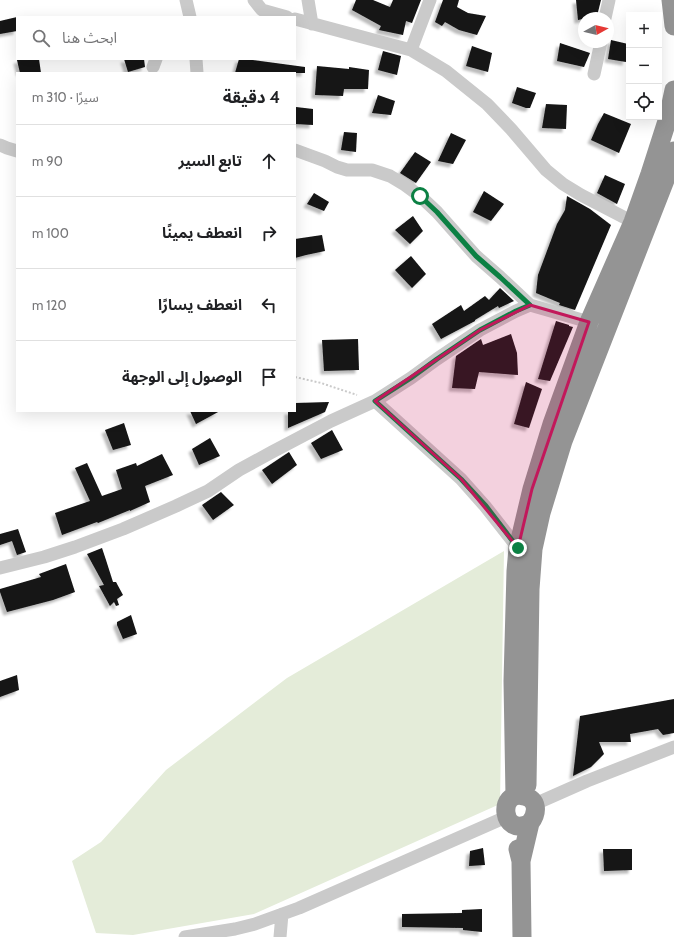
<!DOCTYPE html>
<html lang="ar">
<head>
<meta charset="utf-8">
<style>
	:root { --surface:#fff; --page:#f6f6f6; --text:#202124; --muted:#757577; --line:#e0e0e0 }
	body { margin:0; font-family:Cabin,"Noto Sans Arabic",sans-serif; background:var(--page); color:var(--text); direction:rtl }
	.controls { position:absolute; right:12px; top:12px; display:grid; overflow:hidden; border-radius:0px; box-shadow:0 4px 16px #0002 }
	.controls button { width:36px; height:36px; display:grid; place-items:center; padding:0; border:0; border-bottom:1px solid var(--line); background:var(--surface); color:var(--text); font:20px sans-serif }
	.compass { position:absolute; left:578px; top:12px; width:36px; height:36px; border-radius:50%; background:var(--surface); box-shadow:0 4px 16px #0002; rotate:82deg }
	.stop { position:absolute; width:12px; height:12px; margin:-9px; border:3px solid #0b8043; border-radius:50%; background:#fff }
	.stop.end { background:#0b8043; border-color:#fff; box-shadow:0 1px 4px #0008 }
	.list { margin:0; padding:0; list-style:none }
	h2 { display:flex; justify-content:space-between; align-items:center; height:52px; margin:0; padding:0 16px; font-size:17px }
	h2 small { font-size:13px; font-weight:400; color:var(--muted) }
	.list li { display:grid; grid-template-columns:26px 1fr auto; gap:12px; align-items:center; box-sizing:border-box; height:72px; padding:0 16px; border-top:1px solid var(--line) }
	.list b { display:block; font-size:15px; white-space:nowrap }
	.list em { font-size:13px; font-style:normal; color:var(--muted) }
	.icon { flex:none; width:22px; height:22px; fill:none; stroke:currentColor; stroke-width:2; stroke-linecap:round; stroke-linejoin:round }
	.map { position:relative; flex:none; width:674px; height:937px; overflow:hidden; direction:ltr }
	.search { position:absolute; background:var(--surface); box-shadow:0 4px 16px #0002; left:16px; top:16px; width:280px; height:44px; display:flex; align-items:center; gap:10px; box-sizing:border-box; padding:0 14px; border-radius:0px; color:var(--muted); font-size:15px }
	.panel { position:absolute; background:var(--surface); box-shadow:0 4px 16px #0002; left:16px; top:72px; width:280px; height:340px; border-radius:0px; direction:rtl }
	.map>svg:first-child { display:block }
	.green { fill:#e4ecd9 }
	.building { fill:#141414; filter:url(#shadow) }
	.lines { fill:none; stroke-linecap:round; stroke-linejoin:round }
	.path { stroke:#cacaca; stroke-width:2; stroke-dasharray:2 2; stroke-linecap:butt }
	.minor { stroke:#cacaca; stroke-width:13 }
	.highway { stroke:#949494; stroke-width:19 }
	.route { stroke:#0b8043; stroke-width:5 }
	.marked { fill:#c2185b; fill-opacity:0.2; stroke:#c2185b; stroke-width:3; stroke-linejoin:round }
</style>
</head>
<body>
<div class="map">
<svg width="674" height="937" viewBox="0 0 674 937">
	<defs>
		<filter id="shadow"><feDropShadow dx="-3.5" dy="3.5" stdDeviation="1" flood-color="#0004"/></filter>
	</defs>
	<rect width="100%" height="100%" fill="#fff"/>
	<path class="green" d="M 504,551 L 500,804 L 254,914 L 133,935 L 96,933 L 72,861 L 101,842 L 166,770 L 287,678 Z"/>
	<path class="building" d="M 356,0 L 373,0 L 390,7 L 393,0 L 421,0 L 412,23 L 406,21 L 403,35 L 379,30 L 381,26 L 352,10 Z
		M 443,0 L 459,0 L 457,7 L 468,13 L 486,16 L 477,35 L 459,30 L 445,22 L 442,26 L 435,22 Z
		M 576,0 L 601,0 L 597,16 L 578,20 Z
		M 17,17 L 17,31 L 0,34 L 0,21 Z
		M 611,40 L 628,44 L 626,62 L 608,59 Z
		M 560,43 L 590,53 L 584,67 L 557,61 Z
		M 472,46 L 492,53 L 488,72 L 466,66 Z
		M 383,51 L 401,56 L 397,75 L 378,70 Z
		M 28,59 L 39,59 L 41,73 L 20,73 L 17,60 Z
		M 124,59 L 144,59 L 145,67 L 128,72 Z
		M 239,59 L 245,59 L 305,67 L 305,73 L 235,73 Z
		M 317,66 L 349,69 L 349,67 L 369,70 L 368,89 L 344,89 L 343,96 L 315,95 Z
		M 517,87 L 536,93 L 530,108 L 526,108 L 512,103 Z
		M 378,95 L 395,101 L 391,115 L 372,113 Z
		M 546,104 L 567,105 L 566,129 L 542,128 Z
		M 296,107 L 313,109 L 313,125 L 295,124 Z
		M 604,113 L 631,124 L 619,153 L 591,140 L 598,124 Z
		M 344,132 L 357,133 L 356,152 L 341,150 Z
		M 451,133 L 466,140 L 453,164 L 438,161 Z
		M 415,152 L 431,162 L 416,183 L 400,173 Z
		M 605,175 L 625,184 L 617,204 L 597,193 Z
		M 484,191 L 504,204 L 491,221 L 473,212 Z
		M 314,193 L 329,202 L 324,211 L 307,204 Z
		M 567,196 L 590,209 L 611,225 L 575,310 L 559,305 L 560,303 L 536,293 L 538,275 L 557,224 L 565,210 Z
		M 413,216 L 423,231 L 410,244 L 395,230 Z
		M 322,235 L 325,251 L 306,255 L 295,258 L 295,239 Z
		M 411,256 L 426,274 L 412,288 L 395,270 Z
		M 500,288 L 514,301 L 499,308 L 498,306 L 475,320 L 475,321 L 441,339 L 432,324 L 461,305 L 464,311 L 485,296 L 489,300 Z
		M 556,321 L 569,325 L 569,326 L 573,327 L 550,381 L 538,379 Z
		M 511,334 L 517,353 L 518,375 L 479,372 L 475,389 L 452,388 L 456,356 L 481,339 L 483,345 Z
		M 358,339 L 359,370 L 324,371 L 322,340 Z
		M 526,382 L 542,389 L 529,428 L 514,424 Z
		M 329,402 L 325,412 L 288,428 L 288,411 L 295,411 L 295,403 Z
		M 190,411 L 220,411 L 196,424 Z
		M 124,423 L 131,445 L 113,450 L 105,430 Z
		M 332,430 L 343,450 L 321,459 L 311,443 Z
		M 210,438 L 220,456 L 199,465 L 192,449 Z
		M 289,452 L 297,465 L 272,484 L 262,470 Z
		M 162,454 L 173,475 L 145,486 L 150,502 L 130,511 L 130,510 L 98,523 L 97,522 L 62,535 L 55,513 L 90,501 L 75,468 L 87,463 L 102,496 L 122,489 L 116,470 L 136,463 L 137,466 Z
		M 221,492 L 234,505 L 213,520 L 202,505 Z
		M 18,529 L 26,552 L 17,555 L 12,541 L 0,545 L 0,534 Z
		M 102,548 L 106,560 L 113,582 L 116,582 L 123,595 L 117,599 L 119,605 L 116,606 L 114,602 L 110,606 L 99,586 L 104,585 L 87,554 Z
		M 66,564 L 75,592 L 53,600 L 7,612 L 0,592 L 0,589 L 41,577 L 39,574 Z
		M 131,615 L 137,634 L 123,639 L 117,625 L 117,622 Z
		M 17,675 L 19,690 L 0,697 L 0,681 Z
		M 674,699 L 674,733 L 663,735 L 658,729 L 630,734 L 631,742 L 599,742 L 604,754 L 591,767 L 573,776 L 580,716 Z
		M 483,848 L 485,865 L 469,866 L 470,851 Z
		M 603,849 L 632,849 L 632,870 L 604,871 Z
		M 482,909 L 482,932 L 463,930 L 463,928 L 402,927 L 402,914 L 462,913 L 462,910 Z"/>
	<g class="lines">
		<path class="path" d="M 295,377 L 321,383 L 357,395"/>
		<path class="minor" d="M 186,0 L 190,17
			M 254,0 L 262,10 L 287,17
			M 308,0 L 312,24
			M 605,18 L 609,0
			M 295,19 L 411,50 L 446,71 L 487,104 L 511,129 L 546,170 L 563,184 L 581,195 L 633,222
			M 411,50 L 430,0
			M 196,59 L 197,73
			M 153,67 L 156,59
			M 594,74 L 601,42
			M 0,145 L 7,148 L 17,151
			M 295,150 L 325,161 L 337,167 L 347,170 L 372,170 L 390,176 L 405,185 L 420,196 L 437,212 L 476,256 L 500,277 L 530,305
			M 375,401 L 461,479 L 485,506 L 518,548
			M 0,568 L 44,557 L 75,547 L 123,529 L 176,506 L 208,491 L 239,470 L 272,452 L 331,421 L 375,401 L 411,378 L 437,359 L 480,330 L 516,311 L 530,305 L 589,322
			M 535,804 L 587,781 L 674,747
			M 185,937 L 235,929 L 255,924 L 299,908 L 506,817
			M 280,937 L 282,914"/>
		<path class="highway" d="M 671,0 L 674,26
			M 527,785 L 530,589 L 533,549 L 541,513 L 563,441 L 667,175 L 674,151
			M 515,796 L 513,681 L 516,571 L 518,548 L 532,489 L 552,424 L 589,322 L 633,222 L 650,174 L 668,118 L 674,90
			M 518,849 L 521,861 L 522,937
			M 521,861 L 530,823 C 538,813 538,799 524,796 C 497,789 501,839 530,823"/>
	</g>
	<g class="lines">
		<path class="route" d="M 420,196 L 437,212 L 476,256 L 500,277 L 530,305 L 516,311 L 480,330 L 437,359 L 411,378 L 375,401 L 461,479 L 486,506 L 518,548"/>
	</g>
	<path class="marked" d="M 530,305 L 589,322 L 532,489 L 518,548 L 461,479 L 375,401 L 480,330 Z"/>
</svg>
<div class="controls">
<button>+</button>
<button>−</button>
<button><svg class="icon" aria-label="locate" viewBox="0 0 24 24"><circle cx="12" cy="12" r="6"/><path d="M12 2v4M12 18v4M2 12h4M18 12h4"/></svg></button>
</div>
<svg class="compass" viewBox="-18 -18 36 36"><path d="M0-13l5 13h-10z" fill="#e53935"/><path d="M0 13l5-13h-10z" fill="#757577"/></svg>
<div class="stop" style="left:420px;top:196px"></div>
<div class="stop end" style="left:518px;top:548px"></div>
<div class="search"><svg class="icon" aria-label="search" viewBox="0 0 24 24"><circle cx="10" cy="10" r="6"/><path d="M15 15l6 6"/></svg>ابحث هنا</div>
<section class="panel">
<h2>4 دقيقة<small>سيرًا · 310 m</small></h2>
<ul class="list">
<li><svg class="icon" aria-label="ahead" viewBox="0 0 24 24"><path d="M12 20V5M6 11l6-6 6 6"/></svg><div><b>تابع السير</b></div><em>90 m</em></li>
<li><svg class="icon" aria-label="right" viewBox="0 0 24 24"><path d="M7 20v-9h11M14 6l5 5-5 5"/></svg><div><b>انعطف يمينًا</b></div><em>100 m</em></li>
<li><svg class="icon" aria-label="left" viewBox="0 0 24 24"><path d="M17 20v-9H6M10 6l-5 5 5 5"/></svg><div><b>انعطف يسارًا</b></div><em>120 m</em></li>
<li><svg class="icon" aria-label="arrive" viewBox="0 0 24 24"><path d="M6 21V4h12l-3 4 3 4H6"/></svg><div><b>الوصول إلى الوجهة</b></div></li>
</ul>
</section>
</div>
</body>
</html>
